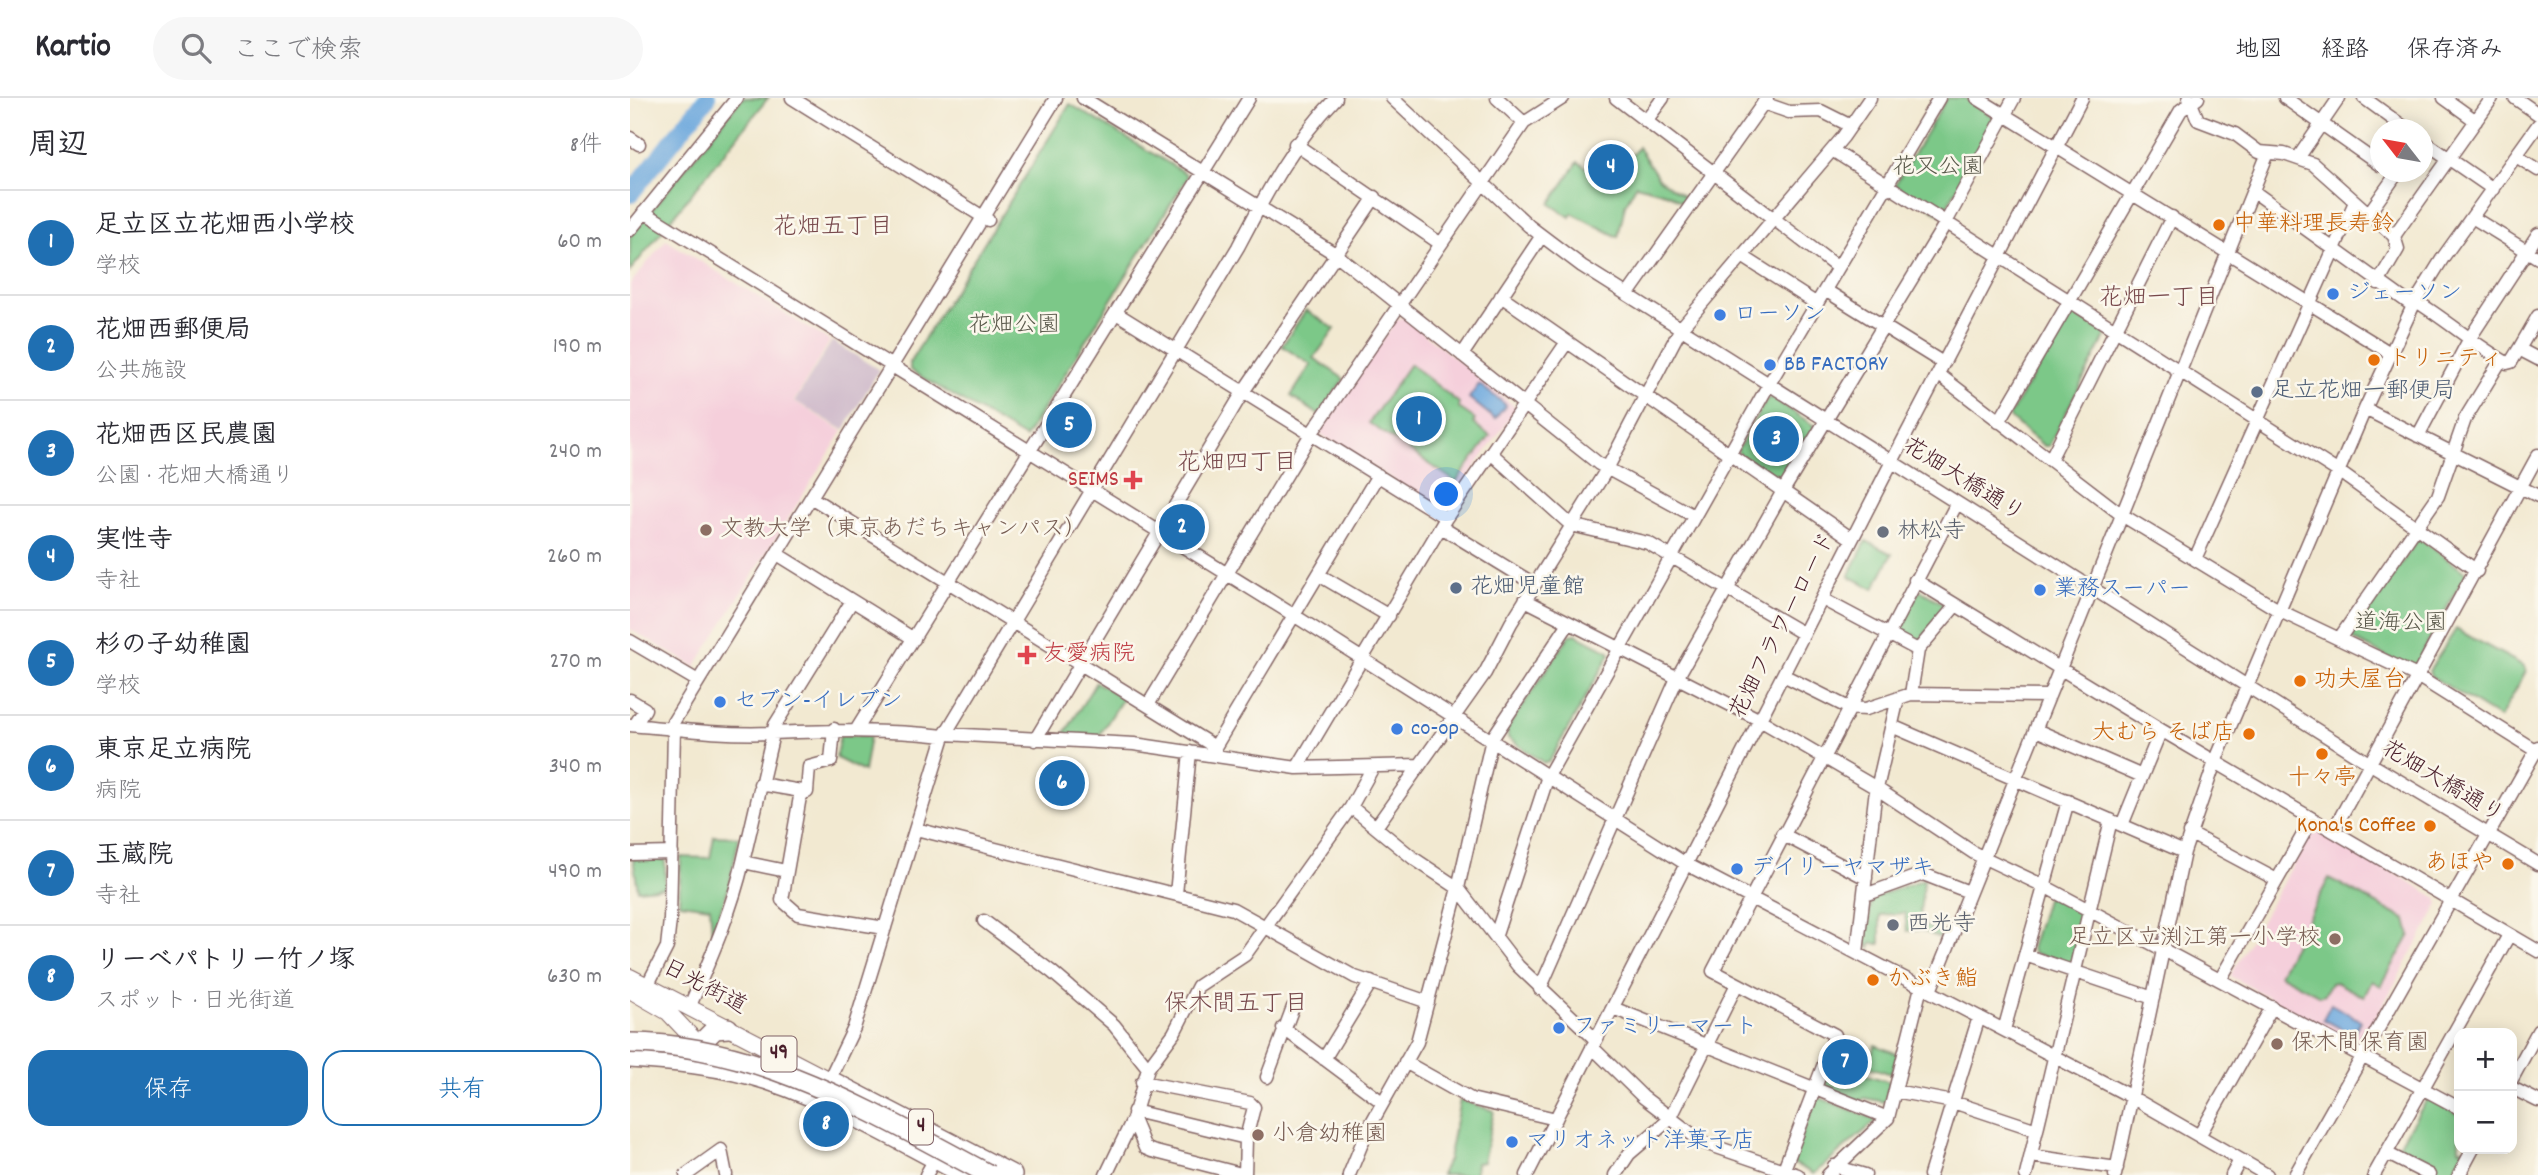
<!DOCTYPE html>
<html lang="ja">
<head>
<meta charset="utf-8">
<style>
	:root { --surface:#fff; --page:#f7f7f7; --text:#2b2b33; --muted:#7c7c81; --line:#e1e1e2; --accent:#1f6fb2 }
	body { margin:0; font-family:Dekko,"Klee One",sans-serif; background:var(--page); color:var(--text) }
	.controls { position:absolute; right:21px; bottom:21px; display:grid; overflow:hidden; border-radius:14px; box-shadow:0 4px 18px #0003 }
	.controls button { width:63px; height:63px; display:grid; place-items:center; padding:0; border:0; border-bottom:2px solid var(--line); background:var(--surface); color:var(--text); font:35px sans-serif }
	.compass { position:absolute; left:1740px; top:21px; width:63px; height:63px; border-radius:50%; background:var(--surface); box-shadow:0 4px 18px #0003; rotate:301deg }
	.you { position:absolute; left:817px; top:397px; width:24px; height:24px; margin:-18px; border:5px solid #fff; border-radius:50%; background:#1a73e8; box-shadow:0 0 0 10px #1a73e833 }
	.badge { display:grid; place-items:center; width:46px; height:46px; border-radius:50%; background:var(--accent); color:#fff; font-size:23px; font-weight:700 }
	.pin { position:absolute; translate:-50% -50%; border:4px solid #fff; box-shadow:0 2px 7px #0006 }
	.list { margin:0; padding:0; list-style:none }
	h2 { display:flex; justify-content:space-between; align-items:center; height:91px; margin:0; padding:0 28px; font-size:30px }
	h2 small { font-size:23px; font-weight:400; color:var(--muted) }
	.list li { display:grid; grid-template-columns:46px 1fr auto; gap:21px; align-items:center; box-sizing:border-box; height:105px; padding:0 28px; border-top:2px solid var(--line) }
	.list b { display:block; font-size:26px; white-space:nowrap }
	.list p { margin:0; font-size:23px; white-space:nowrap; color:var(--muted) }
	.list em { font-size:23px; font-style:normal; color:var(--muted) }
	.actions { display:flex; gap:14px; padding:21px 28px }
	.actions a { flex:1; padding:16px 0; border:2px solid var(--accent); border-radius:21px; text-align:center; font-size:24px; color:var(--accent) }
	.actions .main { background:var(--accent); color:#fff }
	.icon { flex:none; width:38px; height:38px; fill:none; stroke:currentColor; stroke-width:2; stroke-linecap:round; stroke-linejoin:round }
	.map { position:relative; flex:none; width:1908px; height:1077px; overflow:hidden }
	header { display:flex; align-items:center; gap:42px; box-sizing:border-box; height:98px; padding:0 35px; background:var(--surface); border-bottom:2px solid var(--line) }
	header strong { font-size:33px }
	nav { display:flex; gap:38px; margin-inline-start:auto; font-size:24px }
	.search { width:490px; height:63px; background:var(--page); display:flex; align-items:center; gap:18px; box-sizing:border-box; padding:0 24px; border-radius:38px; color:var(--muted); font-size:26px }
	main { display:flex }
	aside { flex:1; background:var(--surface) }
	.map>svg:first-child { display:block }
	.built { fill:#f5cfdb }
	.industrial { fill:#d1bdcc }
	.green { fill:#7bc888; stroke:#62745a; stroke-width:2 }
	.water { fill:#6da8dd; stroke:#5c6484; stroke-width:2 }
	.lines { fill:none; stroke-linecap:round; stroke-linejoin:round }
	.river { stroke:#6da8dd; stroke-width:18 }
	.minor-casing { stroke:#856665; stroke-width:15 }
	.major-casing { stroke:#856665; stroke-width:18 }
	.highway-casing { stroke:#856665; stroke-width:22 }
	.minor { stroke:#fff; stroke-width:12 }
	.major { stroke:#fff; stroke-width:16 }
	.highway { stroke:#fff; stroke-width:19 }
	.highway-bridge-casing { stroke:#856665; stroke-width:22; stroke-linecap:butt }
	.highway-bridge { stroke:#fff; stroke-width:19 }
	.food-dot { fill:#e8710a; stroke:#fbf7ec; stroke-width:2.5 }
	.shop-dot { fill:#3f7fe0; stroke:#fbf7ec; stroke-width:2.5 }
	.service-dot { fill:#5c6f8a; stroke:#fbf7ec; stroke-width:2.5 }
	.health-dot { fill:#e0444e; stroke:#fbf7ec; stroke-width:2.5 }
	.education-dot { fill:#8d6e63; stroke:#fbf7ec; stroke-width:2.5 }
	.worship-dot { fill:#6b7280; stroke:#fbf7ec; stroke-width:2.5 }
	.labels { text-anchor:middle; dominant-baseline:central; stroke-width:5; stroke-linejoin:round; paint-order:stroke }
	.shield { fill:#fbf7ec; stroke:#7f6065; stroke-width:2 }
	.shield-label { font-size:21px; font-weight:bold; fill:#4a1f2b }
	.park-label { font-size:23px; fill:#5b5a4c; stroke:#fbf7ec }
	.food-label { font-size:23px; fill:#c56008; stroke:#fbf7ec; text-anchor:start }
	.shop-label { font-size:23px; fill:#366cbe; stroke:#fbf7ec; text-anchor:start }
	.service-label { font-size:23px; fill:#4e5e75; stroke:#fbf7ec; text-anchor:start }
	.health-label { font-size:23px; fill:#be3a42; stroke:#fbf7ec; text-anchor:end }
	.street-label { font-size:23px; fill:#4a1f2b; stroke:#fbf7ec }
	.education-label { font-size:23px; fill:#785e54; stroke:#fbf7ec; text-anchor:start }
	.worship-label { font-size:23px; fill:#5b616d; stroke:#fbf7ec; text-anchor:start }
	.neighbourhood-label { font-size:24px; fill:#78494c; stroke:#fbf7ec }
</style>
</head>
<body>
<header>
<strong>Kartio</strong>
<div class="search"><svg class="icon" aria-label="search" viewBox="0 0 24 24"><circle cx="10" cy="10" r="6"/><path d="M15 15l6 6"/></svg>ここで検索</div>
<nav><a>地図</a><a>経路</a><a>保存済み</a></nav>
</header>
<main>
<aside>
<h2>周辺<small>8件</small></h2>
<ul class="list">
<li><span class="badge">1</span><div><b>足立区立花畑西小学校</b><p>学校</p></div><em>60 m</em></li>
<li><span class="badge">2</span><div><b>花畑西郵便局</b><p>公共施設</p></div><em>190 m</em></li>
<li><span class="badge">3</span><div><b>花畑西区民農園</b><p>公園 · 花畑大橋通り</p></div><em>240 m</em></li>
<li><span class="badge">4</span><div><b>実性寺</b><p>寺社</p></div><em>260 m</em></li>
<li><span class="badge">5</span><div><b>杉の子幼稚園</b><p>学校</p></div><em>270 m</em></li>
<li><span class="badge">6</span><div><b>東京足立病院</b><p>病院</p></div><em>340 m</em></li>
<li><span class="badge">7</span><div><b>玉蔵院</b><p>寺社</p></div><em>490 m</em></li>
<li><span class="badge">8</span><div><b>リーベパトリー竹ノ塚</b><p>スポット · 日光街道</p></div><em>630 m</em></li>
</ul>
<div class="actions"><a class="main">保存</a><a>共有</a></div>
</aside>
<div class="map">
<svg width="1908" height="1077" viewBox="0 0 1908 1077">
	<rect width="100%" height="100%" fill="#fbf7ec"/>
	<filter id="ink" filterUnits="userSpaceOnUse"><feTurbulence type="fractalNoise" baseFrequency=".0143" numOctaves="2"/><feDisplacementMap in="SourceGraphic" scale="14" xChannelSelector="R" yChannelSelector="G"/><feConvolveMatrix kernelMatrix="1 2 1 2 8 2 1 2 1" color-interpolation-filters="sRGB"/></filter>
	<filter id="wash" filterUnits="userSpaceOnUse"><feTurbulence type="fractalNoise" baseFrequency=".00686" numOctaves="4" result="noise"/><feDisplacementMap in="SourceGraphic" scale="28" xChannelSelector="R" yChannelSelector="G"/><feGaussianBlur stdDeviation="1.57" result="paint"/><feColorMatrix in="noise" values="0 0 0 0 0 0 0 0 0 0 0 0 0 0 0 0 0 1.4 0 .05"/><feComposite in="paint" operator="in"/></filter>
	<g filter="url(#wash)">
		<rect width="100%" height="100%" fill="#f2e9d1"/>
		<path class="built" d="M 36,142 L 200,243 L 164,303 L 213,333 L 65,569 L 0,531 L 0,186 Z
			M 773,219 L 887,310 L 816,410 L 812,412 L 690,336 L 690,332 L 766,222 Z
			M 1685,728 L 1807,800 L 1809,806 L 1732,945 L 1725,947 L 1600,878 Z"/>
		<path class="industrial" d="M 202,243 L 249,272 L 214,332 L 165,303 Z"/>
		<path class="green" d="M 112,0 L 138,0 L 0,173 L 0,139 Z
			M 1317,0 L 1335,0 L 1366,21 L 1312,117 L 1266,88 L 1266,85 Z
			M 440,6 L 555,75 L 557,80 L 395,340 L 280,272 L 280,264 Z
			M 1008,49 L 1029,81 L 1059,102 L 1056,107 L 1039,96 L 1006,87 L 995,107 L 988,139 L 942,115 L 940,119 L 920,106 L 948,64 L 982,86 Z
			M 676,212 L 705,231 L 684,260 L 714,281 L 689,317 L 661,298 L 681,267 L 652,248 Z
			M 1441,215 L 1475,235 L 1475,239 L 1419,348 L 1414,348 L 1380,320 L 1380,316 Z
			M 780,266 L 829,305 L 829,310 L 845,321 L 843,325 L 860,338 L 826,384 L 739,325 Z
			M 1142,300 L 1183,327 L 1185,331 L 1154,382 L 1149,383 L 1108,355 L 1108,351 L 1137,301 Z
			M 1789,440 L 1836,475 L 1783,572 L 1720,540 Z
			M 1236,443 L 1262,456 L 1244,491 L 1219,478 Z
			M 1290,492 L 1315,507 L 1316,512 L 1289,543 L 1284,544 L 1266,531 Z
			M 1826,531 L 1894,568 L 1896,573 L 1870,620 L 1801,578 L 1799,573 Z
			M 946,536 L 979,553 L 980,556 L 919,664 L 914,665 L 878,640 L 877,631 L 940,537 Z
			M 466,584 L 493,600 L 469,638 L 434,637 Z
			M 210,637 L 240,638 L 234,674 L 206,660 Z
			M 84,738 L 109,739 L 99,789 L 82,835 L 80,809 L 49,805 L 51,759 L 80,760 Z
			M 3,761 L 35,762 L 35,789 L 8,792 Z
			M 1699,780 L 1776,822 L 1780,837 L 1751,888 L 1742,883 L 1734,899 L 1706,884 L 1701,885 L 1695,896 L 1690,898 L 1649,876 Z
			M 1294,781 L 1290,814 L 1295,828 L 1313,835 L 1310,840 L 1290,832 L 1277,833 L 1275,815 L 1250,817 L 1250,846 L 1242,845 L 1240,850 L 1236,845 L 1241,804 L 1245,799 Z
			M 1420,797 L 1452,816 L 1443,865 L 1439,868 L 1404,855 L 1401,850 L 1417,798 Z
			M 1245,947 L 1268,956 L 1261,976 L 1237,968 Z
			M 1199,972 L 1222,980 L 1224,973 L 1260,984 L 1255,1004 L 1234,1000 L 1231,1003 L 1195,989 Z
			M 1190,1000 L 1245,1021 L 1245,1024 L 1184,1076 L 1161,1064 L 1186,1002 Z
			M 1798,1000 L 1829,1017 L 1829,1051 L 1836,1051 L 1821,1077 L 1810,1077 L 1766,1051 Z
			M 830,1002 L 864,1013 L 853,1064 L 846,1065 L 845,1077 L 811,1077 L 818,1062 Z"/>
		<path class="water" d="M 849,286 L 876,307 L 865,321 L 839,300 Z
			M 1701,906 L 1731,923 L 1723,937 L 1693,921 Z"/>
		<g class="lines">
			<path class="river" d="M 0,96 L 77,0"/>
		</g>
	</g>
	<g filter="url(#ink)">
		<g class="lines">
			<defs>
				<path id="minor" d="M 162,0 L 358,122
					M 453,0 L 707,157 L 969,366 L 1064,418
					M 762,0 L 899,128 L 952,168 L 1739,665 L 1908,766
					M 867,0 L 894,25
					M 986,0 L 1208,170
					M 1347,0 L 1760,255
					M 1559,0 L 1568,22 L 1605,36 L 1629,54 L 1654,56 L 1683,66 L 1764,138 L 1768,151 L 1748,185
					M 1655,0 L 1750,67
					M 1734,0 L 1778,32
					M 1814,0 L 1846,23
					M 1885,0 L 1908,16
					M 1133,5 L 1159,14 L 1191,13 L 1221,28
					M 1016,23 L 1033,0
					M 0,40 L 9,46
					M 1792,42 L 1863,91
					M 665,46 L 811,146
					M 1202,52 L 1715,378 L 1847,473
					M 1886,58 L 1908,72
					M 1668,60 L 1709,0
					M 1623,93 L 1783,208
					M 14,114 L 665,518 L 1056,766 L 1496,996 L 1637,1077
					M 1739,115 L 1768,74
					M 1842,119 L 1908,160
					M 0,132 L 107,0
					M 1764,138 L 1862,0
					M 1112,158 L 1187,206
					M 1195,192 L 1313,265
					M 998,196 L 1137,0
					M 871,198 L 1222,441
					M 1786,203 C 1818,223 1845,247 1877,265 L 1881,264 L 1889,251 L 1908,261
					M 486,215 L 816,420
					M 1889,251 L 1908,218
					M 832,257 L 911,139
					M 1308,276 L 1492,417 L 1650,513 L 1787,578 L 1908,654
					M 1735,311 L 1908,398
					M 1369,324 L 1551,12 L 1568,0
					M 1788,338 L 1840,240 L 1908,136
					M 862,356 L 941,427 L 1018,445 L 1174,536
					M 1420,362 L 1542,119
					M 182,400 L 585,649
					M 811,429 L 904,486
					M 147,456 L 284,541
					M 1565,461 L 1725,104
					M 689,477 L 759,518
					M 1285,482 L 1531,632 L 1908,853
					M 1192,501 L 1288,552
					M 895,502 L 1130,622 L 1243,688 L 1344,755 L 1414,788 L 1829,1010
					M 1709,541 L 1808,398 L 1835,321 L 1871,262
					M 0,543 L 68,583
					M 1153,577 L 1219,610 L 1236,611 L 1281,596 L 1419,598
					M 1281,596 L 1288,552 L 1326,507
					M 0,602 L 15,611 L 5,627
					M 518,607 L 681,336 L 811,146 L 894,25 L 933,0
					M 0,627 C 46,631 94,637 141,635 C 199,633 256,631 314,638
					M 1264,629 L 1554,754
					M 39,631 L 426,0
					M 227,631 L 619,0
					M 1406,632 L 1512,678 L 1492,727
					M 315,636 L 504,646 L 667,670 L 790,667
					M 405,642 L 613,294 L 745,99
					M 585,657 L 585,649 L 748,377
					M 667,670 L 816,420 L 937,244
					M 1512,678 L 1531,632
					M 130,686 L 177,694 L 179,669 L 201,663 L 204,631
					M 171,693 L 152,802 L 168,816 L 255,830
					M 721,709 L 783,760 L 828,790 L 888,868 L 966,942
					M 746,729 L 855,575 L 881,525 L 977,371 L 1051,230 L 1213,39 L 1240,0
					M 286,731 L 603,811 L 725,879 L 798,904
					M 1703,733 L 1908,357
					M 1559,735 L 1647,782
					M 1152,736 L 1236,780
					M 0,756 L 42,755
					M 156,773 L 113,764 L 145,627 L 222,503
					M 546,796 L 560,654
					M 1235,797 L 1293,776 L 1339,794
					M 354,823 L 422,874 L 484,927 L 518,970
					M 866,837 L 918,678 L 1139,286 L 1309,0
					M 1227,855 L 1245,699 L 1268,600
					M 1395,857 L 1523,900
					M 1590,882 L 1682,721
					M 17,888 L 37,849 L 40,822 L 44,632
					M 910,891 L 1048,578 L 1153,393 L 1315,126 L 1384,0
					M 1300,893 L 1638,55
					M 59,910 C 80,861 101,815 113,764
					M 983,910 L 1258,1020
					M 653,930 L 752,1004
					M 1374,932 L 1438,703
					M 962,949 L 1013,999 L 1072,1044 L 1168,1077
					M 694,961 L 741,884
					M 775,964 L 841,1001 L 926,1021
					M 637,979 L 663,909
					M 1882,981 L 1908,933
					M 512,984 L 620,1005 L 624,1009 L 616,1040
					M 197,986 L 224,930 L 314,638 L 608,149 C 638,92 661,47 706,0
					M 1882,990 L 1908,1003
					M 1265,993 L 1323,1004 L 1407,1032
					M 503,1021 L 515,1050 L 522,1053 L 615,1077 L 616,1040 L 504,1013
					M 1569,1038 L 1642,909
					M 1756,1055 L 1799,1077
					M 1401,1058 L 1487,1070
					M 1204,1068 L 1235,1077
					M 1154,1071 L 1205,937 L 1083,873 L 1327,405
					M 56,1077 L 91,1052 L 96,1077
					M 296,1077 L 305,1061
					M 476,1077 L 503,1021 L 518,970 L 544,935 L 568,888 L 615,857 L 721,709 L 743,669
					M 719,1077 L 737,1033 L 787,944 L 828,790 L 862,641 L 939,525
					M 897,1077 L 1254,379 L 1452,0
					M 985,1077 L 999,1056 L 1040,1021 L 1107,886
					M 1198,1077 L 1258,1020 L 1291,889
					M 1300,1077 L 1349,919
					M 1396,1077 L 1481,722
					M 1485,1077 L 1554,754 L 1585,664 L 1735,311 L 1783,208 L 1814,158 L 1908,27
					M 1602,1077 L 1610,1062
					M 1665,1077 L 1908,649
					M 1744,1077 L 1879,837
					M 1829,1077 L 1843,1051"/>
				<path id="major" d="M 0,879 L 199,982
					M 0,892 L 38,914 L 74,952"/>
				<path id="highway" d="M 0,960 C 46,963 93,967 138,982 C 207,1005 271,1043 336,1077
					M 86,961 L 74,952 L 76,940 L 85,931 L 98,930
					M 199,982 L 382,1077"/>
			</defs>
			<use href="#minor" class="minor-casing"/>
			<use href="#major" class="major-casing"/>
			<use href="#highway" class="highway-casing"/>
			<use href="#minor" class="minor"/>
			<use href="#major" class="major"/>
			<use href="#highway" class="highway"/>
			<defs>
				<path id="highway-bridge" d="M 0,945 C 133,946 246,1017 360,1077"/>
			</defs>
			<use href="#highway-bridge" class="highway-bridge-casing"/>
			<use href="#highway-bridge" class="highway-bridge"/>
		</g>
	</g>
	<g class="food-dot">
		<circle cx="1589" cy="127" r="7"/>
		<circle cx="1744" cy="262" r="7"/>
		<circle cx="1670" cy="583" r="7"/>
		<circle cx="1619" cy="636" r="7"/>
		<circle cx="1692" cy="656" r="7"/>
		<circle cx="1800" cy="728" r="7"/>
		<circle cx="1878" cy="766" r="7"/>
		<circle cx="1243" cy="882" r="7"/>
	</g>
	<g class="shop-dot">
		<circle cx="1703" cy="196" r="7"/>
		<circle cx="1090" cy="217" r="7"/>
		<circle cx="1140" cy="267" r="7"/>
		<circle cx="1410" cy="492" r="7"/>
		<circle cx="90" cy="604" r="7"/>
		<circle cx="767" cy="631" r="7"/>
		<circle cx="1107" cy="771" r="7"/>
		<circle cx="929" cy="930" r="7"/>
		<circle cx="882" cy="1044" r="7"/>
	</g>
	<g class="service-dot">
		<circle cx="1627" cy="294" r="7"/>
		<circle cx="826" cy="490" r="7"/>
	</g>
	<g class="health-dot">
		<path d="M499.5 371.5h7v7h7v7h-7v7h-7v-7h-7v-7h7z"/>
		<path d="M393.5 546.5h7v7h7v7h-7v7h-7v-7h-7v-7h7z"/>
	</g>
	<g class="education-dot">
		<circle cx="76" cy="432" r="7"/>
		<circle cx="1705" cy="841" r="7"/>
		<circle cx="1647" cy="946" r="7"/>
		<circle cx="628" cy="1037" r="7"/>
	</g>
	<g class="worship-dot">
		<circle cx="1253" cy="434" r="7"/>
		<circle cx="1263" cy="827" r="7"/>
	</g>
	<g class="labels">
		<g class="shield">
			<rect x="131.5" y="938.5" width="35" height="35" rx="5"/>
			<rect x="279" y="1011.5" width="24" height="35" rx="5"/>
		</g>
		<g class="shield-label">
			<text x="149" y="956">49</text>
			<text x="291" y="1029">4</text>
		</g>
		<g class="park-label">
			<text x="1308" y="70">花又公園</text>
			<text x="384" y="228">花畑公園</text>
			<text x="1771" y="526">道海公園</text>
		</g>
		<g class="food-label">
			<text x="1603" y="127">中華料理長寿鈴</text>
			<text x="1758" y="262">トリニティ</text>
			<text x="1684" y="583">功夫屋台</text>
			<text x="1605" y="636" text-anchor="end">大むら そば店</text>
			<text x="1692" y="681" text-anchor="middle">十々亭</text>
			<text x="1786" y="728" text-anchor="end">Kona's Coffee</text>
			<text x="1864" y="766" text-anchor="end">あほや</text>
			<text x="1257" y="882">かぶき鮨</text>
		</g>
		<g class="shop-label">
			<text x="1717" y="196">ジェーソン</text>
			<text x="1104" y="217">ローソン</text>
			<text x="1154" y="267">BB FACTORY</text>
			<text x="1424" y="492">業務スーパー</text>
			<text x="104" y="604">セブン-イレブン</text>
			<text x="781" y="631">co-op</text>
			<text x="1121" y="771">デイリーヤマザキ</text>
			<text x="943" y="930">ファミリーマート</text>
			<text x="896" y="1044">マリオネット洋菓子店</text>
		</g>
		<g class="service-label">
			<text x="1641" y="294">足立花畑一郵便局</text>
			<text x="840" y="490">花畑児童館</text>
		</g>
		<g class="health-label">
			<text x="489" y="382">SEIMS</text>
			<text x="413" y="557" text-anchor="start">友愛病院</text>
		</g>
		<g class="street-label">
			<text transform="translate(1333 383) rotate(32)">花畑大橋通り</text>
			<text transform="translate(1154 528) rotate(-63)">花畑フラワーロード</text>
			<text transform="translate(1812 685) rotate(31)">花畑大橋通り</text>
			<text transform="translate(74 890) rotate(28)">日光街道</text>
		</g>
		<g class="education-label">
			<text x="90" y="432">文教大学（東京あだちキャンパス）</text>
			<text x="1691" y="841" text-anchor="end">足立区立渕江第一小学校</text>
			<text x="1661" y="946">保木間保育園</text>
			<text x="642" y="1037">小倉幼稚園</text>
		</g>
		<g class="worship-label">
			<text x="1267" y="434">林松寺</text>
			<text x="1277" y="827">西光寺</text>
		</g>
		<g class="neighbourhood-label">
			<text x="203" y="130">花畑五丁目</text>
			<text x="1529" y="201">花畑一丁目</text>
			<text x="607" y="366">花畑四丁目</text>
			<text x="606" y="907">保木間五丁目</text>
		</g>
	</g>
</svg>
<div class="controls">
<button>+</button>
<button>−</button>
</div>
<svg class="compass" viewBox="-18 -18 36 36"><path d="M0-13l5 13h-10z" fill="#e53935"/><path d="M0 13l5-13h-10z" fill="#7c7c81"/></svg>
<div class="you"></div>
<div class="pin badge" style="left:789px;top:321px">1</div>
<div class="pin badge" style="left:552px;top:429px">2</div>
<div class="pin badge" style="left:1146px;top:341px">3</div>
<div class="pin badge" style="left:981px;top:69px">4</div>
<div class="pin badge" style="left:439px;top:327px">5</div>
<div class="pin badge" style="left:432px;top:685px">6</div>
<div class="pin badge" style="left:1215px;top:964px">7</div>
<div class="pin badge" style="left:196px;top:1026px">8</div>
</div>
</main>
</body>
</html>
